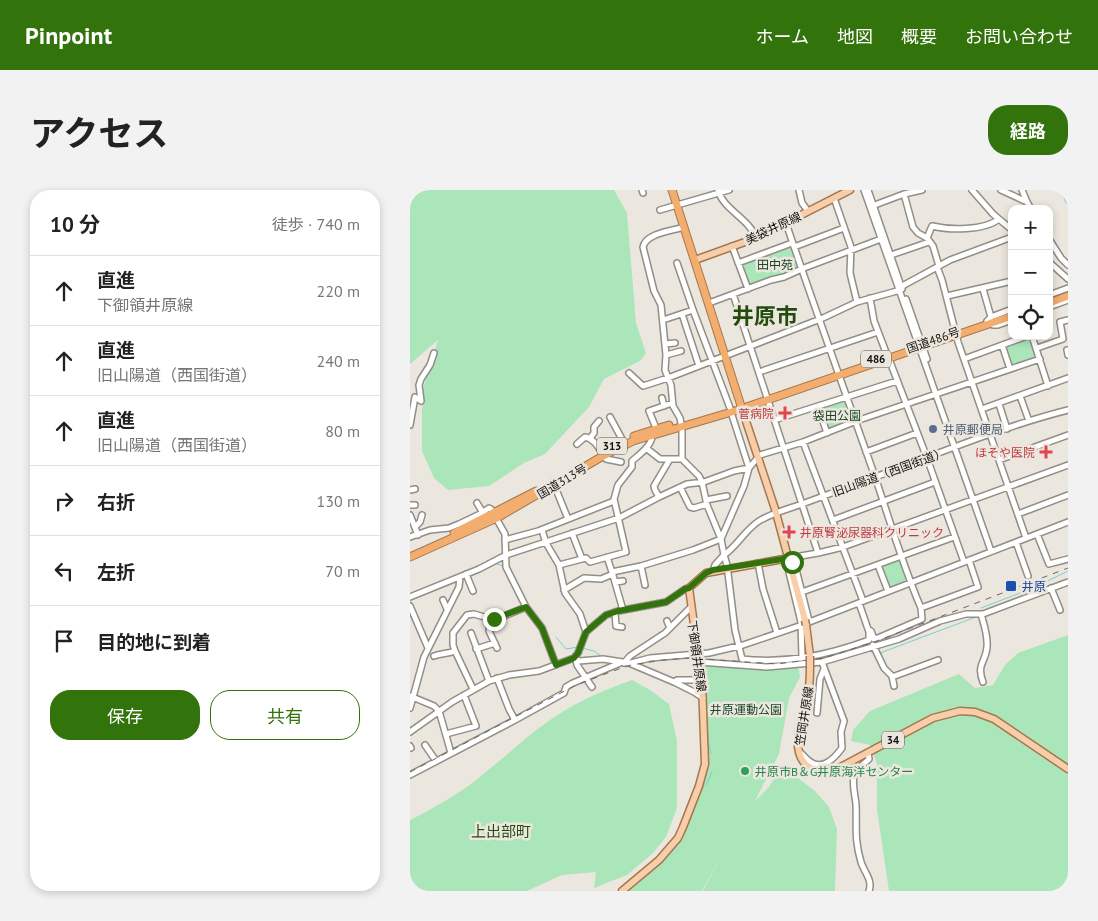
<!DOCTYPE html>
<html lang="ja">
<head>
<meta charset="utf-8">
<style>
	:root { --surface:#fff; --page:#f2f2f2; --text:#222; --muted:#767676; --line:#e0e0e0; --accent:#33730c }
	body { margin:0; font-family:"PT Sans","Noto Sans JP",sans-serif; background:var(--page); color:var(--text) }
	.controls { position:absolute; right:15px; top:15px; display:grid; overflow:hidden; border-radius:10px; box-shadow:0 2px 8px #0003 }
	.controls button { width:45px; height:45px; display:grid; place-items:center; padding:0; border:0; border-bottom:1px solid var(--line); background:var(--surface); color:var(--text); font:25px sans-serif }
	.stop { position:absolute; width:15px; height:15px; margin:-11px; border:4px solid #33730c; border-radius:50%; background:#fff }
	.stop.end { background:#33730c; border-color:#fff; box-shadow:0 1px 5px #0008 }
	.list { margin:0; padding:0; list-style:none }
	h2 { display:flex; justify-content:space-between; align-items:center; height:65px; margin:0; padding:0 20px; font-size:21px }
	h2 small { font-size:16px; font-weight:400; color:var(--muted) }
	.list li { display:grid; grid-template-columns:32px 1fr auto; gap:15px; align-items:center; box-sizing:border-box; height:70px; padding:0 20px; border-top:1px solid var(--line) }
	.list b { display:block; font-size:19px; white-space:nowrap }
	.list p { margin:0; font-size:16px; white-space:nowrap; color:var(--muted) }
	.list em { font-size:16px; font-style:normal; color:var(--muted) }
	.actions { display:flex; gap:10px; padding:15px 20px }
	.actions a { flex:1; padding:11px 0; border:1px solid var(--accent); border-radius:20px; text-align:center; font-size:18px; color:var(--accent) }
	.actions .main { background:var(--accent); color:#fff }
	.icon { flex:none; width:28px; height:28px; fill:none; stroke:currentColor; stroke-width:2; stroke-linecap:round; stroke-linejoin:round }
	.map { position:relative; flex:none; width:658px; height:701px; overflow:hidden; border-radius:20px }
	header { display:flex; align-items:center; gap:30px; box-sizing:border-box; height:70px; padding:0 25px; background:var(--accent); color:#fff }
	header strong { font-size:24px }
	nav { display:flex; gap:28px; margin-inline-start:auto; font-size:18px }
	.intro { display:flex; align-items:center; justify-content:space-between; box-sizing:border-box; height:120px; padding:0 30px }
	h1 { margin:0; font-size:35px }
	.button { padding:12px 22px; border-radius:20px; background:var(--accent); color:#fff; font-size:18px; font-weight:700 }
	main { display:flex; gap:30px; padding:0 30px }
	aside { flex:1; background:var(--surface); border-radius:20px; box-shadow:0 2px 8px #0003 }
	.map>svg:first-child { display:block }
	.green { fill:#aae6ba }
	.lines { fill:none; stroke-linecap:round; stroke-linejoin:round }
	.stream { stroke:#74d1d4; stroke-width:1 }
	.river { stroke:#74d1d4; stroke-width:6 }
	.minor-casing { stroke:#928e85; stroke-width:8 }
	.major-casing { stroke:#a5774e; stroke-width:9 }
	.highway-casing { stroke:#a5774e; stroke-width:9 }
	.minor { stroke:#fff; stroke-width:5 }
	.major { stroke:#f7cea9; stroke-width:6 }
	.highway { stroke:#f2ad6f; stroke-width:7 }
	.rail { stroke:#6a6762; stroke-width:1; stroke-dasharray:6 6; stroke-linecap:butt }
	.major-bridge-casing { stroke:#a5774e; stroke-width:9; stroke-linecap:butt }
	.major-bridge { stroke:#f7cea9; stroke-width:6 }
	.route { stroke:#33730c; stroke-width:6 }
	.health-dot { fill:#e0444e; stroke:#ece7de; stroke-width:2 }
	.service-dot { fill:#5c6f8a; stroke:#ece7de; stroke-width:2 }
	.transit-dot { fill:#1a4fb4; stroke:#ece7de; stroke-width:2 }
	.leisure-dot { fill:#2e9e5b; stroke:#ece7de; stroke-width:2 }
	.labels { text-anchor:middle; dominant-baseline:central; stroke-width:5; stroke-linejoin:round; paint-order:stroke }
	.shield { fill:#ece7de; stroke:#56534e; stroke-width:1 }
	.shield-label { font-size:11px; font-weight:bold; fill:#151310 }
	.street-label { font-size:12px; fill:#151310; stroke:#ece7de }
	.park-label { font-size:12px; fill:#1a472a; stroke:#ece7de }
	.health-label { font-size:12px; fill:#be3a42; stroke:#ece7de; text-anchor:end }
	.service-label { font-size:12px; fill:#4e5e75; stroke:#ece7de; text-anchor:start }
	.transit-label { font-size:12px; fill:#164399; stroke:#ece7de; text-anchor:start }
	.leisure-label { font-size:12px; fill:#27864d; stroke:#ece7de; text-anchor:start }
	.quarter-label { font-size:15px; fill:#244c0f; stroke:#ece7de }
	.town-label { font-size:22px; font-weight:bold; fill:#244c0f; stroke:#ece7de }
</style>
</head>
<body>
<header>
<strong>Pinpoint</strong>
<nav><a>ホーム</a><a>地図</a><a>概要</a><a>お問い合わせ</a></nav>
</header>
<div class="intro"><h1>アクセス</h1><a class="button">経路</a></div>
<main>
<aside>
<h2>10 分<small>徒歩 · 740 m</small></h2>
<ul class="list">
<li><svg class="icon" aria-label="ahead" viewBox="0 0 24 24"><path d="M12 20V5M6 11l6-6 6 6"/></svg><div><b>直進</b><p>下御領井原線</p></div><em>220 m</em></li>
<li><svg class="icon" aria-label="ahead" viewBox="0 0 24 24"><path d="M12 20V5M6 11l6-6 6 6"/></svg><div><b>直進</b><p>旧山陽道（西国街道）</p></div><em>240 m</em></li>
<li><svg class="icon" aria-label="ahead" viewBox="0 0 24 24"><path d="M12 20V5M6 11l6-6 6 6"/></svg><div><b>直進</b><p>旧山陽道（西国街道）</p></div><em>80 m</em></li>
<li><svg class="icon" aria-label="right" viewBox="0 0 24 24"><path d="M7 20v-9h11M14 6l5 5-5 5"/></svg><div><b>右折</b></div><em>130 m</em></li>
<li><svg class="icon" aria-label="left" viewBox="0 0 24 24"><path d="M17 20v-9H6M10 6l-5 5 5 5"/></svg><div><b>左折</b></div><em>70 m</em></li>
<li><svg class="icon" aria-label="arrive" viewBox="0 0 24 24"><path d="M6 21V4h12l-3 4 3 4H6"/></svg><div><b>目的地に到着</b></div></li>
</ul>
<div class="actions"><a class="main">保存</a><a>共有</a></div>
</aside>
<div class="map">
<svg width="658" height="701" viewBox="0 0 658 701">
	<rect width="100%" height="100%" fill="#ece7de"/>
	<path class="green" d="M 0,0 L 204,0 L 217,23 L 226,133 L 236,163 L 230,171 L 194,189 L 179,217 L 135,264 L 114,273 L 79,296 L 38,300 L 24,288 L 12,261 L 12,202 L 28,150 L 0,174 Z
		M 380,55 L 388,79 L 339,97 L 331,73 Z
		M 619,147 L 621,148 L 628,167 L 602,177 L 593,156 Z
		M 435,209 L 443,230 L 418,241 L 409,218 Z
		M 490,368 L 498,391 L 479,398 L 470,375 Z
		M 658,445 L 658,701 L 479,701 L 467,620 L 467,574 L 460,555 L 441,551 L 443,540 L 460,521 L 549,484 L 565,498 L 583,495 L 595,475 L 608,463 Z
		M 295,474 L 361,479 L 386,476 L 389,480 L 390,487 L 379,508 L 369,564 L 345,611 L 359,597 L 367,583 L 384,585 L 405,601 L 419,617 L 427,639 L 425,701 L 293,701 L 312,665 L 292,701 L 215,701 L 250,672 L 264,658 L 276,638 L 290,603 L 297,580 L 293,479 Z
		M 222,490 L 240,500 L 259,514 L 267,551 L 267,618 L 256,647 L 243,663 L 217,685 L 184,698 L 186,682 L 152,685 L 117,701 L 0,701 L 0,630 C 28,616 54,601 77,581 C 100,563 121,542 146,526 C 170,510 195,500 222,490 Z"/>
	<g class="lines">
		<path class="stream" d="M 655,3 L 658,3
			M 87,374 L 93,376
			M 571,418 L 623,398 L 658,381
			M 146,447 L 156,459 L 168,457
			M 172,458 L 184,461 L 191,466
			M 468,459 L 470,463 L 566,427
			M 276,495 L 286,500
			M 296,508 L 298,552 L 301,563
			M 296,595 L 302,582"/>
		<path class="river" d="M 654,0 L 658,11"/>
		<defs>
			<path id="minor" d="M 232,0 L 233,3
				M 308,0 C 313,20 339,28 346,48
				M 389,0 L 392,13 L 398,21
				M 454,0 L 581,361
				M 458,0 L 492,99
				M 562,0 L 583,24 L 602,40
				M 591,0 L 617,12 L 621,19
				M 612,0 L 617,12
				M 494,4 L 512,0
				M 424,8 L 441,57 L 440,83 L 447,112
				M 462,16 L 494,4 L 503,37 L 508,43 L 517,48 L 523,56 L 529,76
				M 250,20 L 319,0
				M 376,33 C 404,116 434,199 463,281 C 479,327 492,374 511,418 L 512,429 L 468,448 L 464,449 L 461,441 L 459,440 L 459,450 C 418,465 377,474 332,469 L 325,440 L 317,375 L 314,365 C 327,356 335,340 349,331 C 362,323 378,319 392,314 C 411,307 430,300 449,293 C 518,268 587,238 658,220
				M 517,48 L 522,36 C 539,40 574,41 589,29
				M 639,49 L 651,68 L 658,75
				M 322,56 L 338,99
				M 384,57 L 434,38
				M 478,66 L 519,52
				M 639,72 L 658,89
				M 267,73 L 283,120 L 320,218
				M 328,73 L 382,53
				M 527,77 L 532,90 L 548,152 L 616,348
				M 573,99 L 581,127
				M 323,104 L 408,363
				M 639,105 L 658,98
				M 537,106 L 602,91
				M 460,108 L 464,131 L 477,165
				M 496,109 L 517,169
				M 299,113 L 361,90 L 374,87 L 394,78 L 471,49
				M 639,117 L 658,110
				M 272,124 L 289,176
				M 253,130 L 283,120
				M 577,131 L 581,127 L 602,119
				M 583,135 L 588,135 L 602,130
				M 622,146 L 638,196
				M 255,154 L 265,153
				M 592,155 L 600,179
				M 627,158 L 653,149 L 650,132 L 658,130
				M 657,160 L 658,165
				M 256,165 L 271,161
				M 479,169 L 517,268 L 554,372
				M 554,169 L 617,146
				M 349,182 L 468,142
				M 219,183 L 233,196 L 258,188 L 413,128 L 447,112 L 487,101 L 494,95 L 540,70 L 602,47
				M 610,206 L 619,231
				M 252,208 L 254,216
				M 589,214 L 597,239
				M 408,217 L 417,243
				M 572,219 L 658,188
				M 200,227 L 213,251
				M 364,230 L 487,191
				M 0,235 L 5,207 L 11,211 L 9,195 L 11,189 L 20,175 L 24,163
				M 246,238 L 239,221 L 262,213
				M 180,248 L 184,243 L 184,237 L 189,231
				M 393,252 L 453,411
				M 167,254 L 175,247 C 186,249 190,261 196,269 L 211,272
				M 236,258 L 250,269 L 272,269
				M 456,262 L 507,243
				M 589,270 L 658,245
				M 143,292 L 158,329
				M 270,297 L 280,317 L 284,318 L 297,314
				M 0,300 L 5,299
				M 249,307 L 245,300 L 244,296 L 260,269
				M 296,310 L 317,306
				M 67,313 L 73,323
				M 0,315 L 5,315
				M 608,324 L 658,305
				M 0,325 L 8,345
				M 423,330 L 525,292
				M 5,337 L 10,332 L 12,325
				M 132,340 L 136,353 L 149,375 L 155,403 L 170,424 L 176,442
				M 162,343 L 172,369 L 176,368 L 180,372 L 216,362 L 204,309 L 208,295 L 222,277 L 222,271 C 230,264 243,255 242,244
				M 627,344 L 639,374 L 658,369
				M 0,347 L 20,340 L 39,338 L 49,334 L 70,324 L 79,318 L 81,319 L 95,344 L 96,377 L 116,417 L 132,438 L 146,475
				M 95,350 L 128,341 L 204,311
				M 606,352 L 618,386
				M 197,367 L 202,382 L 231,376 L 283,360 L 311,349 L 297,315 L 292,292 L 289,286 L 272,269 L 272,239 L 270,228 L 263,216 L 261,195 L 255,180 L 256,165 L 251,115 L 244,101 L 233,57 C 236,43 262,41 274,37
				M 379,368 L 408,363 L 433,357 L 658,275
				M 379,368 L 385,375 L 399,431
				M 348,373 L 353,399 L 367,443
				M 149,375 L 172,369
				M 468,375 L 478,401
				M 231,376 L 235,395
				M 378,378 L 391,432 L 392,468
				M 303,381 L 305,375 L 314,365 L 311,349 L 334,296 L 339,278 L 350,265 L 393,252 L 449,230 L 630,169
				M 202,382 L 213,420
				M 56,384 L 63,401
				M 205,392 L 213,391
				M 641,398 L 650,420
				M 154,400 L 174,388 L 191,389 L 203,384
				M 392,402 L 544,347
				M 0,407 L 69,379 L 96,365 L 209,328 L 249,307 L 277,294 L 294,292 L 324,281 L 339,278 L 321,222
				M 33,410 L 37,419
				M 449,413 L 459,442
				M 0,416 L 18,458
				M 511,418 L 568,397 L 559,370
				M 205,422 L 206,436 L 212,437
				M 571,424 C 574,435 578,445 577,457 C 576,472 566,474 573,492
				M 81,429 L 79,441 L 87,458
				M 257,431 L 260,438
				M 61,443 L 79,491
				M 463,455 L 474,478 L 482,486 L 484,496
				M 66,459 L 85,453
				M 24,466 C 32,463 38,464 45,461
				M 164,468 L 169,471 L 193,469 L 219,473 L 264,492 L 267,490 L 292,490
				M 166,470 L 167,475 L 182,497
				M 289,472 L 357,477 L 412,472 L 489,449 L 530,431 L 556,424 L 573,424 L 658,392
				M 214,473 L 220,466 L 255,443 L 281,417
				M 221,473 L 240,468 L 299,463 L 333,455 L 389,436 L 658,332
				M 482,487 L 528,470
				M 264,492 L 284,502 L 293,508
				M 63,499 L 45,461 L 43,455 L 43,443 L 57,425 L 64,424 L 81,429 L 87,429 L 116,417
				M 0,506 L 24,516 L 29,521 L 41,563
				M 0,518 L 14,467 L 49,397 L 50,387
				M 407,523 L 410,489 L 414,479
				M 105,530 L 154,503 L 156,497 L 163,493 L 210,473
				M 0,542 L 42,512 L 79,491 L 99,485 L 129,481 L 164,468 L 168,463 L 176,442 L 196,425 L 208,421 L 256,412 L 275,399 L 279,398
				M 36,544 L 66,536 L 54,505
				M 15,555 L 26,571
				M 0,556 L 1,558
				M 389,562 C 393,564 394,567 398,570 C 411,582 424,569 432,558 L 431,542 L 434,531 L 412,472
				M 458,563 L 459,569 C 453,575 447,578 444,586 C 442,595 445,605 446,614 C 447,636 444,649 451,672 C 454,682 463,690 459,701
				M 0,585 L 105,530 L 99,519 L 87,488"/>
			<path id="major" d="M 285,70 L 346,48 L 440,0
				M 332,219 L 365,319 L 395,430
				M 396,435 L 400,466
				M 400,477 C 400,487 400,497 397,508 C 393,528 379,557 396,575 C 404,583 414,583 425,580 L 523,528 L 550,521 L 565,522 L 584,529 L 658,579
				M 212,701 L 249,670 L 268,648 L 273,637 L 289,596 L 295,574 L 292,493 L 279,398 L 296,383 L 379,368"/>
			<path id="highway" d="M 262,0 L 332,219
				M 639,113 L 658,106
				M 224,246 L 259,235
				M 44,343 L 126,301
				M 0,367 L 87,328 L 193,266 L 223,251 L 325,221 L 602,126"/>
		</defs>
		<use href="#minor" class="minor-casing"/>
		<use href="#major" class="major-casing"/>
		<use href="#highway" class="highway-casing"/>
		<use href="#minor" class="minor"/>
		<use href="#major" class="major"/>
		<use href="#highway" class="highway"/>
		<path class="rail" d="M 0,582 L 164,496 L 203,481 L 221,475 L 253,470 L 279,468 L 367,474 L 414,468 L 464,452 L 658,378"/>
		<defs>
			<path id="major-bridge" d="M 395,430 L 396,435
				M 400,477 L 400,466"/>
		</defs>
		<use href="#major-bridge" class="major-bridge-casing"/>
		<use href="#major-bridge" class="major-bridge"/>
	</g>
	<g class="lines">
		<path class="route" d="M 84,429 L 116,417 L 132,438 L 146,475 L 164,468 L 168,463 L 176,442 L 196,425 L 208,421 L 256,412 L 275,399 L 279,398 L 296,383 L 303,380 L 379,368 L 382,372"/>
	</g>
	<g class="health-dot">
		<path d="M372.5 215.5h5v5h5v5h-5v5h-5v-5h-5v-5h5z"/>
		<path d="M633.5 254.5h5v5h5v5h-5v5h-5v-5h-5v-5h5z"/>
		<path d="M376.5 334.5h5v5h5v5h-5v5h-5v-5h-5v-5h5z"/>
	</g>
	<circle class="service-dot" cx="523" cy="239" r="5"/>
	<rect class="transit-dot" x="595" y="390" width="12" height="12" rx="2.5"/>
	<circle class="leisure-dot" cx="335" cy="581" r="5"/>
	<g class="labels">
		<g class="shield">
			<rect x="451" y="160.5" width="30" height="17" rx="4"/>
			<rect x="187" y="247.5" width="30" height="17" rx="4"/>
			<rect x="472" y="541.5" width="22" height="17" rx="4"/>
		</g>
		<g class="shield-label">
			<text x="466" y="169">486</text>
			<text x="202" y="256">313</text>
			<text x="483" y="550">34</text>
		</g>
		<g class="street-label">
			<text transform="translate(363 38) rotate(-25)">美袋井原線</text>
			<text transform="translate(523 150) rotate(-19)">国道486号</text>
			<text transform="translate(479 282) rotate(-20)">旧山陽道（西国街道）</text>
			<text transform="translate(152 291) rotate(-31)">国道313号</text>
			<text transform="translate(287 466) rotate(82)">下御領井原線</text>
			<text transform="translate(394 526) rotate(-81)">笠岡井原線</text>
		</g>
		<g class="park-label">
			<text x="365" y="74">田中苑</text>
			<text x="427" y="225">袋田公園</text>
			<text x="336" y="519">井原運動公園</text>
		</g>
		<g class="health-label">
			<text x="364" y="223">菅病院</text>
			<text x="625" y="262">ほそや医院</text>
			<text x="390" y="342" text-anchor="start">井原腎泌尿器科クリニック</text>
		</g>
		<g class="service-label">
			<text x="533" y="239">井原郵便局</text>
		</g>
		<g class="transit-label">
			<text x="612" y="396">井原</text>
		</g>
		<g class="leisure-label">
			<text x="345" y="581">井原市B＆G井原海洋センター</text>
		</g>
		<g class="quarter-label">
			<text x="91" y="641">上出部町</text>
		</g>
		<g class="town-label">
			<text x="355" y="126">井原市</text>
		</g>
	</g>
</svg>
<div class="controls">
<button>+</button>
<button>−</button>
<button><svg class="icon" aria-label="locate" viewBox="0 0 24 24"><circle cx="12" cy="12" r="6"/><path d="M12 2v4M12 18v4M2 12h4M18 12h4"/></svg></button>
</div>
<div class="stop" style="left:382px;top:372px"></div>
<div class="stop end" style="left:84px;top:429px"></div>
</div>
</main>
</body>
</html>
